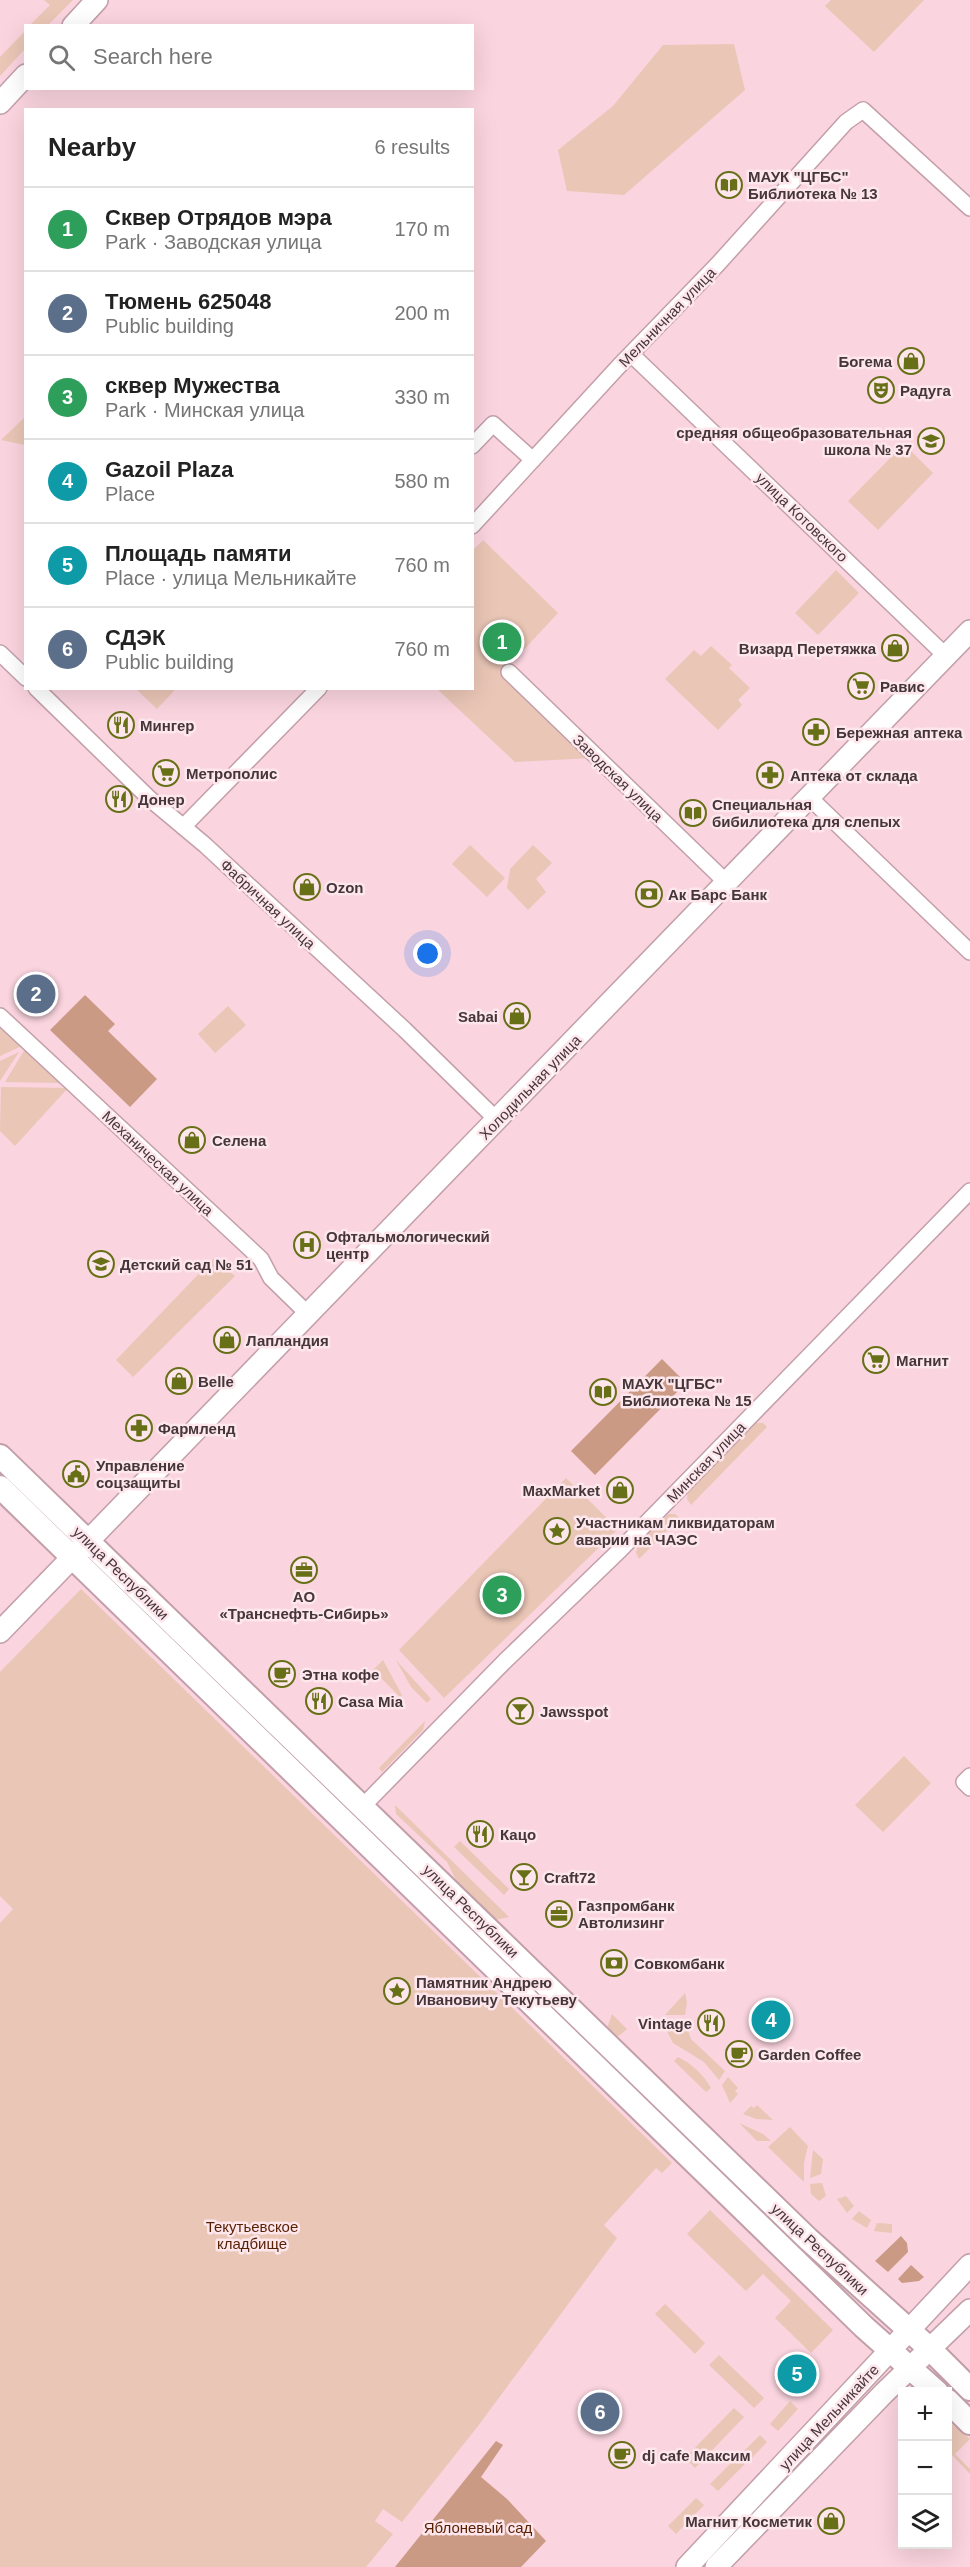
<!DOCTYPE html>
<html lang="en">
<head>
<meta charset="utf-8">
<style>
	:root { --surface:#fff; --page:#f2f2f2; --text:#222; --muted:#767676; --line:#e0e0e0; --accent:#0b8043 }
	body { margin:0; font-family:Arial,sans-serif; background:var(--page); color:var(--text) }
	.controls { position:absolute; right:18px; bottom:18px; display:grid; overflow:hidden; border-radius:0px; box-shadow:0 6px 24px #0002 }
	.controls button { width:54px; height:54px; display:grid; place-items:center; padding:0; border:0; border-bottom:2px solid var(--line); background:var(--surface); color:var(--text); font:30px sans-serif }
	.you { position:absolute; left:428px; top:954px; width:21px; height:21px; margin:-15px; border:4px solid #fff; border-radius:50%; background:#1a73e8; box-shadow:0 0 0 9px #1a73e833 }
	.badge { display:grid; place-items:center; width:39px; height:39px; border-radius:50%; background:var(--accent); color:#fff; font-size:20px; font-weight:700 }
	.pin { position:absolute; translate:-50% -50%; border:3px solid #fff; box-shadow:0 2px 6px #0006 }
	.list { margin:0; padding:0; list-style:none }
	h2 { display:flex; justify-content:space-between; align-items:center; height:78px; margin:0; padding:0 24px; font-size:26px }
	h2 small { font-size:20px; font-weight:400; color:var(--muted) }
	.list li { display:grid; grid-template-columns:39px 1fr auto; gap:18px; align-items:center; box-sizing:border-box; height:84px; padding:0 24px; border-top:2px solid var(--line) }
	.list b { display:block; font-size:22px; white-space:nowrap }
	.list p { margin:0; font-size:20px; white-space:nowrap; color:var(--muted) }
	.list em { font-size:20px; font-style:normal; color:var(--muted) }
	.icon { flex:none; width:33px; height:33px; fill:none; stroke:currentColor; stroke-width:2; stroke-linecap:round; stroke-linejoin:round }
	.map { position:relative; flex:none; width:970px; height:2567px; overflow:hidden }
	.search { position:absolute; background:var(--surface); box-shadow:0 6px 24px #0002; left:24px; top:24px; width:450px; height:66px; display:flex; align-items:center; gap:15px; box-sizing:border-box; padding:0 21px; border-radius:0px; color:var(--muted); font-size:22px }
	.panel { position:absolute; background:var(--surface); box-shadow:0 6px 24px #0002; left:24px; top:108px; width:450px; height:582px; border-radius:0px }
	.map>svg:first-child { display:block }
	.green { fill:#eac6b6 }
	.forest { fill:#ca9a85 }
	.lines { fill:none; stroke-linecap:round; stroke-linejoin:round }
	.street-casing { stroke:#c39faa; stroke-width:18 }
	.secondary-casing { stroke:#c39faa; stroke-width:24 }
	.primary-casing { stroke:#c39faa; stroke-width:26 }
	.street { stroke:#fff; stroke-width:15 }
	.secondary { stroke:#fff; stroke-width:21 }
	.primary { stroke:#fff; stroke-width:22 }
	.labels { text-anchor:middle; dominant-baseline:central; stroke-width:5; stroke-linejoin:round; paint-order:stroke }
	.poi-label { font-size:15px; font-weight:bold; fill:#45363a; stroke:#fde6ec; text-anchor:start }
	.street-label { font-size:15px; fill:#45363a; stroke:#fde6ec }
	.park-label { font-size:15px; fill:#581f00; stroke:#fde6ec }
</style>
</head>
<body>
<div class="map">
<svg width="970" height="2567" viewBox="0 0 970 2567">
	<rect width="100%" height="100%" fill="#fad4df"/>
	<path class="green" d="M 44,0 L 73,0 L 48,25 L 30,25 L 50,5 Z
		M 831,0 L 924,0 L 874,52 L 825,6 Z
		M 25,31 L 25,49 L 0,76 L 0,57 Z
		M 734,44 L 745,90 L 624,195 L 567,191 L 558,150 L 613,106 L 663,45 Z
		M 25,417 L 25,445 L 1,440 Z
		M 904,444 L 933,473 L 878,530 L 848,501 Z
		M 483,540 L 558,613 L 504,671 L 592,758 L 515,762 L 437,689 L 472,688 L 473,550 Z
		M 836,570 L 859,593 L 818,635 L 795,613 Z
		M 711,646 L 732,665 L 729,668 L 750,688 L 738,700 L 742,705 L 718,730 L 665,679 L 694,650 L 701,656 Z
		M 136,689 L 172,689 L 174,691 L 157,709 Z
		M 470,845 L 505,878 L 487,897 L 452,864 Z
		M 533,845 L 552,863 L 536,879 L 546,892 L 528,910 L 507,888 L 510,869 Z
		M 228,1006 L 246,1025 L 215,1053 L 198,1034 Z
		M 0,1026 L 22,1046 L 0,1056 Z
		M 25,1049 L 62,1083 L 5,1082 Z
		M 19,1052 L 0,1081 L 0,1061 Z
		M 1,1087 L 68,1088 L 15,1146 L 0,1131 Z
		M 214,1258 L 235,1276 L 133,1377 L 116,1360 Z
		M 754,1423 L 763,1423 L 767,1427 L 691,1505 L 687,1499 L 688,1490 Z
		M 566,1478 L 618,1529 L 444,1698 L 399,1650 Z
		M 668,1514 L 675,1514 L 680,1518 L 639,1559 L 636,1553 L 638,1544 Z
		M 81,1589 L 672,2163 L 662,2173 L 656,2168 L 604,2225 L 617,2238 L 478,2426 L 402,2522 L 383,2509 L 375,2521 L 393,2534 L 366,2567 L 0,2567 L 0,1923 L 13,1909 L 0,1896 L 0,1672 Z
		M 383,1660 L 402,1695 L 400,1697 L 373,1670 Z
		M 396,1660 L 431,1699 L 427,1703 L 411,1687 Z
		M 425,1721 L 423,1730 L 382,1772 L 379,1768 Z
		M 904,1756 L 931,1783 L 883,1832 L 855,1805 Z
		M 395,1805 L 509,1917 L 495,1920 L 456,1880 L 447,1862 L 396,1814 Z
		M 460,1841 L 509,1889 L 504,1895 L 454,1847 Z
		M 685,1993 L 687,2002 L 685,2015 L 665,2015 Z
		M 612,2014 L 627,2029 L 619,2036 L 615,2035 L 607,2028 Z
		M 686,2025 L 691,2039 L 725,2071 L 719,2080 L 704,2062 L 673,2043 L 665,2027 Z
		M 678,2057 C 692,2064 703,2074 711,2088 L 706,2092 L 674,2061 Z
		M 728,2077 L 738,2088 L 735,2091 L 738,2094 L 730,2103 L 722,2085 Z
		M 757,2105 L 773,2120 L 756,2119 L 743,2114 L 751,2106 L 754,2108 Z
		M 739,2123 L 763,2134 L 771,2141 L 757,2141 Z
		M 790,2127 L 808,2146 L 804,2163 L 804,2182 L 768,2147 Z
		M 813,2150 L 823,2159 L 821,2174 L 810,2178 Z
		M 822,2183 L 826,2196 L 819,2201 L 811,2194 L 810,2184 Z
		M 846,2196 L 854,2206 L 847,2213 L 837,2199 Z
		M 710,2210 L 833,2330 L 811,2353 L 775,2318 L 791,2301 L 763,2274 L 746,2291 L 687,2234 Z
		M 859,2211 L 871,2220 L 867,2228 L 852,2219 Z
		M 877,2223 L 892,2224 L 892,2233 L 874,2231 Z
		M 665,2304 L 705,2343 L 695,2354 L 655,2314 Z
		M 719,2355 L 764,2398 L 754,2408 L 709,2365 Z
		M 790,2401 L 798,2409 L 778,2431 L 770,2424 Z
		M 734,2408 L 744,2417 L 695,2468 L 685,2458 Z
		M 948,2421 L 970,2439 L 955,2454 L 970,2469 L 970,2474 L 948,2451 Z
		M 760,2435 L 767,2442 L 750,2460 L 743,2452 Z
		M 738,2456 L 745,2464 L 718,2491 L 710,2484 Z
		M 696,2498 L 704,2505 L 676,2534 L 668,2526 Z"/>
	<path class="forest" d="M 85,995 L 115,1024 L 108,1031 L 157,1079 L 130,1107 L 50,1030 Z
		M 662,1359 L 686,1383 L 595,1475 L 571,1451 Z
		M 901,2236 L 907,2243 L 908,2252 L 888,2272 L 875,2261 Z
		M 911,2265 L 924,2277 L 919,2281 L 902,2283 L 898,2279 Z
		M 496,2441 L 503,2445 L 481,2477 L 507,2499 L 546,2541 L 521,2567 L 395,2567 Z"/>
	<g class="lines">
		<defs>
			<path id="street" d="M 631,354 L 946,656
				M 472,446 L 493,424 L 533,460
				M 472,526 L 619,366 L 717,265 L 846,122 L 863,110 L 970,208
				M 0,653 L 26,678
				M 509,672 L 727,883
				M 36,688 L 150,799 L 205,845 L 405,1030 L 498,1121
				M 809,797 L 970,952
				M 183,827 L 319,688
				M 0,1016 L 261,1259 L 271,1278 L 309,1315
				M 970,1776 L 964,1782 L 970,1788
				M 363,1806 L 505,1661 L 620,1550 L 970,1191"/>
			<path id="secondary" d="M 73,26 L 97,0
				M 0,103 L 26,75
				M 0,1632 L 970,631
				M 687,2567 L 970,2265
				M 716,2567 L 884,2393 L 970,2310"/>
			<path id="primary" d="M 0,1456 L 808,2239 L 930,2349 L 970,2389
				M 0,1487 L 864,2327 L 937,2392
				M 948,2401 L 970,2423"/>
		</defs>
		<use href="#street" class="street-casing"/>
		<use href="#secondary" class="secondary-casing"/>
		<use href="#primary" class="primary-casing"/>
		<use href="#street" class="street"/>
		<use href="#secondary" class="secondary"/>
		<use href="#primary" class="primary"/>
	</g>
	<defs>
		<symbol id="library-ring" viewBox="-11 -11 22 22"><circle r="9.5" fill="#fde6ec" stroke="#687017" stroke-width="1.5"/><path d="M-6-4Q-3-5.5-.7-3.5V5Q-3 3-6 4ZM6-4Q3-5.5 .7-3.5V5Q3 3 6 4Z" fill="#687017"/></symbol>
		<symbol id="shop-ring" viewBox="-11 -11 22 22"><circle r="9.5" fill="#fde6ec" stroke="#687017" stroke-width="1.5"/><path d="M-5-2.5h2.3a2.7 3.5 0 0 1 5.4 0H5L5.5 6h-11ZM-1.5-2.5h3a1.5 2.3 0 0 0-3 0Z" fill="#687017"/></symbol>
		<symbol id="theatre-ring" viewBox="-11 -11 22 22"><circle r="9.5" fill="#fde6ec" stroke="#687017" stroke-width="1.5"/><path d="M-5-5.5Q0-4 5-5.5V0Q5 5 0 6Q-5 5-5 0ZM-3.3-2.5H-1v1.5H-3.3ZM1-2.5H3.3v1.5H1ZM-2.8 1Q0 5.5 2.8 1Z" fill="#687017"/></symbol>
		<symbol id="school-ring" viewBox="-11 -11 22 22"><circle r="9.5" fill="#fde6ec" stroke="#687017" stroke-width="1.5"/><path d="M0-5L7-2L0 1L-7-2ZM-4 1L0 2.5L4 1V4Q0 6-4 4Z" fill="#687017"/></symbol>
		<symbol id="supermarket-ring" viewBox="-11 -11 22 22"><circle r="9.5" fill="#fde6ec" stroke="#687017" stroke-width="1.5"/><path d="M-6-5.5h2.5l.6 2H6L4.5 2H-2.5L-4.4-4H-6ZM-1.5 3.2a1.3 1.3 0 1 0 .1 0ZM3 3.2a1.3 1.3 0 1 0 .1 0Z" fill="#687017"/></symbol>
		<symbol id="restaurant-ring" viewBox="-11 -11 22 22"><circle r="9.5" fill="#fde6ec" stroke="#687017" stroke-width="1.5"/><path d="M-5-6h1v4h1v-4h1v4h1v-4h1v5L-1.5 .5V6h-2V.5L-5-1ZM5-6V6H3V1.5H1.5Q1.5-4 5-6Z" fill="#687017"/></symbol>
		<symbol id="pharmacy-ring" viewBox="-11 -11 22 22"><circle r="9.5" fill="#fde6ec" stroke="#687017" stroke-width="1.5"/><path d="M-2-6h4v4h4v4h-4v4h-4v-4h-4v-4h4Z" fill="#687017"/></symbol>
		<symbol id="bank-ring" viewBox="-11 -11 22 22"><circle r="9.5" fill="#fde6ec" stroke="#687017" stroke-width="1.5"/><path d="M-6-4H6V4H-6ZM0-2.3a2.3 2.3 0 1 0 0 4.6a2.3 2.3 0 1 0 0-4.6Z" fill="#687017"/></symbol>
		<symbol id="hospital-ring" viewBox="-11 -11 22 22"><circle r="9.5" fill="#fde6ec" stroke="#687017" stroke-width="1.5"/><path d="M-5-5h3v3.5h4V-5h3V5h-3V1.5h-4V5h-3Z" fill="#687017"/></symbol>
		<symbol id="civic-ring" viewBox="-11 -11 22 22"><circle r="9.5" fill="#fde6ec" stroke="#687017" stroke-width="1.5"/><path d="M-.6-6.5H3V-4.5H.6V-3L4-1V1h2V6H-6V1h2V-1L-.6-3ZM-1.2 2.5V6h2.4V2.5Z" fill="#687017"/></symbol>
		<symbol id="sight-ring" viewBox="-11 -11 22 22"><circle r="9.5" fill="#fde6ec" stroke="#687017" stroke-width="1.5"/><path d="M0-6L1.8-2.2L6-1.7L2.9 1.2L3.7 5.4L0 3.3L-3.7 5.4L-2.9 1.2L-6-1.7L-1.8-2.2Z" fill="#687017"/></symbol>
		<symbol id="office-ring" viewBox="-11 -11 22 22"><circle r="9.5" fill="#fde6ec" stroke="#687017" stroke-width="1.5"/><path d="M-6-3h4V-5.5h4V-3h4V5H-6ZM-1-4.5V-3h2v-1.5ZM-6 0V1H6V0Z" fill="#687017"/></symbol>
		<symbol id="cafe-ring" viewBox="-11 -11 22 22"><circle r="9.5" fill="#fde6ec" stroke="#687017" stroke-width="1.5"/><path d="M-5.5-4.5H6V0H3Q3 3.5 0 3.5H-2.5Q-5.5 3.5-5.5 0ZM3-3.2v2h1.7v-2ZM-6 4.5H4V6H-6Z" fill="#687017"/></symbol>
		<symbol id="bar-ring" viewBox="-11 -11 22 22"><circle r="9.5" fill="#fde6ec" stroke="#687017" stroke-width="1.5"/><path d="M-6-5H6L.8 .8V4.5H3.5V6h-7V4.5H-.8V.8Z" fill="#687017"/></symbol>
	</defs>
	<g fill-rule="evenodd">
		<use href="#library-ring" x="714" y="170" width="30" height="30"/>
		<use href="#shop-ring" x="896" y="346" width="30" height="30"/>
		<use href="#theatre-ring" x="866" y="375" width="30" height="30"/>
		<use href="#school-ring" x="916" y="426" width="30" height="30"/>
		<use href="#shop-ring" x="880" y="633" width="30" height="30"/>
		<use href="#supermarket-ring" x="846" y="671" width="30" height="30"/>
		<use href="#restaurant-ring" x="106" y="710" width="30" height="30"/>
		<use href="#pharmacy-ring" x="801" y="717" width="30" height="30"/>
		<use href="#supermarket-ring" x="151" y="758" width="30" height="30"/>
		<use href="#pharmacy-ring" x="755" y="760" width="30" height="30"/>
		<use href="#restaurant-ring" x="104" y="784" width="30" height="30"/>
		<use href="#library-ring" x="678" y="798" width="30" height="30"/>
		<use href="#shop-ring" x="292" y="872" width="30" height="30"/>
		<use href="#bank-ring" x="634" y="879" width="30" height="30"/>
		<use href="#shop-ring" x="502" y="1001" width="30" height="30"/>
		<use href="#shop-ring" x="177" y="1125" width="30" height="30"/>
		<use href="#hospital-ring" x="292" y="1230" width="30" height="30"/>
		<use href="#school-ring" x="86" y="1249" width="30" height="30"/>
		<use href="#shop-ring" x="212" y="1325" width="30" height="30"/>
		<use href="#supermarket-ring" x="861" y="1345" width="30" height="30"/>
		<use href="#shop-ring" x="164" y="1366" width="30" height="30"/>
		<use href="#library-ring" x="588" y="1377" width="30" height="30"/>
		<use href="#pharmacy-ring" x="124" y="1413" width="30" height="30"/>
		<use href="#civic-ring" x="61" y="1459" width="30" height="30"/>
		<use href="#shop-ring" x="605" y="1475" width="30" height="30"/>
		<use href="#sight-ring" x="542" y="1516" width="30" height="30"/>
		<use href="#office-ring" x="289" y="1555" width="30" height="30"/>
		<use href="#cafe-ring" x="267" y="1659" width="30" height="30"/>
		<use href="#restaurant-ring" x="304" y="1686" width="30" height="30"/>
		<use href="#bar-ring" x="505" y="1696" width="30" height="30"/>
		<use href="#restaurant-ring" x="465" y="1819" width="30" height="30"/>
		<use href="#bar-ring" x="509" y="1862" width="30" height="30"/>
		<use href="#office-ring" x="544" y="1899" width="30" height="30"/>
		<use href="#bank-ring" x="599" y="1948" width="30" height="30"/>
		<use href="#sight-ring" x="382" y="1976" width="30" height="30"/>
		<use href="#restaurant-ring" x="696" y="2008" width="30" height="30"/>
		<use href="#cafe-ring" x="724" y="2039" width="30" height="30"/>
		<use href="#cafe-ring" x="607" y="2440" width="30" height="30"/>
		<use href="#shop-ring" x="816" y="2506" width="30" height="30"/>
	</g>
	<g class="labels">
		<g class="poi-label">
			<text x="748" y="176">МАУК "ЦГБС"<tspan x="748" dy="17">Библиотека № 13</tspan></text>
			<text x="892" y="361" text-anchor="end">Богема</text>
			<text x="900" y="390">Радуга</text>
			<text x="912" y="432" text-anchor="end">средняя общеобразовательная<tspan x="912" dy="17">школа № 37</tspan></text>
			<text x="876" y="648" text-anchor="end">Визард Перетяжка</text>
			<text x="880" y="686">Равис</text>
			<text x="140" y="725">Мингер</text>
			<text x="836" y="732">Бережная аптека</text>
			<text x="186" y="773">Метрополис</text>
			<text x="790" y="775">Аптека от склада</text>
			<text x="138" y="799">Донер</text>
			<text x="712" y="804">Специальная<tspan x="712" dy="17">бибилиотека для слепых</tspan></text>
			<text x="326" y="887">Ozon</text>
			<text x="668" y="894">Ак Барс Банк</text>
			<text x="498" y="1016" text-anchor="end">Sabai</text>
			<text x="212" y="1140">Селена</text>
			<text x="326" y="1236">Офтальмологический<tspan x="326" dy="17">центр</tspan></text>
			<text x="120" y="1264">Детский сад № 51</text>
			<text x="246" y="1340">Лапландия</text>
			<text x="896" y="1360">Магнит</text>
			<text x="198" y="1381">Belle</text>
			<text x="622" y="1383">МАУК "ЦГБС"<tspan x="622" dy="17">Библиотека № 15</tspan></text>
			<text x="158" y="1428">Фармленд</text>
			<text x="96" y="1465">Управление<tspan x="96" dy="17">соцзащиты</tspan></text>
			<text x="600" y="1490" text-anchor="end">MaxMarket</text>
			<text x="576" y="1522">Участникам ликвидаторам<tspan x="576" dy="17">аварии на ЧАЭС</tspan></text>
			<text x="304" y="1596" text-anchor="middle">АО<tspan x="304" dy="17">«Транснефть-Сибирь»</tspan></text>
			<text x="302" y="1674">Этна кофе</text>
			<text x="338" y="1701">Casa Mia</text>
			<text x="540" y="1711">Jawsspot</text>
			<text x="500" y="1834">Кацо</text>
			<text x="544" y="1877">Craft72</text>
			<text x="578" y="1905">Газпромбанк<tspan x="578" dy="17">Автолизинг</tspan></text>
			<text x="634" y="1963">Совкомбанк</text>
			<text x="416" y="1982">Памятник Андрею<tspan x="416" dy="17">Ивановичу Текутьеву</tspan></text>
			<text x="692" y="2023" text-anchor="end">Vintage</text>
			<text x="758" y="2054">Garden Coffee</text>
			<text x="642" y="2455">dj cafe Максим</text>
			<text x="812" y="2521" text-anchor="end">Магнит Косметик</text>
		</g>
		<g class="street-label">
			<text transform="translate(667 317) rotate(-46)">Мельничная улица</text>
			<text transform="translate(802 517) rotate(44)">улица Котовского</text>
			<text transform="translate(618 778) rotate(44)">Заводская улица</text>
			<text transform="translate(268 904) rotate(43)">Фабричная улица</text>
			<text transform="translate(530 1087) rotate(-46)">Холодильная улица</text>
			<text transform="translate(158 1163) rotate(43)">Механическая улица</text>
			<text transform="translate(706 1462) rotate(-46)">Минская улица</text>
			<text transform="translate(121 1573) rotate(44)">улица Республики</text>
			<text transform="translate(471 1911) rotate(44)">улица Республики</text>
			<text transform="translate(820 2249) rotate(43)">улица Республики</text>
			<text transform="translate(829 2417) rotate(-47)">улица Мельникайте</text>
		</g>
		<g class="park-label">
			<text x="252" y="2226">Текутьевское<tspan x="252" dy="17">кладбище</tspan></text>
			<text x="478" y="2527">Яблоневый сад</text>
		</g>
	</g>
</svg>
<div class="controls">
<button>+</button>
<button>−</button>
<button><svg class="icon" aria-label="layers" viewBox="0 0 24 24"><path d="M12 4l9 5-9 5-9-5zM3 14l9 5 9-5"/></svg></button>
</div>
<div class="you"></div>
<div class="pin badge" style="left:502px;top:642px;background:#2e9e5b">1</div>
<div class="pin badge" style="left:36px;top:994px;background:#5c6f8a">2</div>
<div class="pin badge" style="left:502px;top:1595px;background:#2e9e5b">3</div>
<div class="pin badge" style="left:771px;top:2020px;background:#0f9aa8">4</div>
<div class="pin badge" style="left:797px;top:2374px;background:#0f9aa8">5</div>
<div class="pin badge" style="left:600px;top:2412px;background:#5c6f8a">6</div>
<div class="search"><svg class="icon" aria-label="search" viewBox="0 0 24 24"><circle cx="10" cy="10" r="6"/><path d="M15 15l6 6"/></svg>Search here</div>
<section class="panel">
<h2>Nearby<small>6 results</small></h2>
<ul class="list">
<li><span class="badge" style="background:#2e9e5b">1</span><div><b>Сквер Отрядов мэра</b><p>Park · Заводская улица</p></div><em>170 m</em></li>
<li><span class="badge" style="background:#5c6f8a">2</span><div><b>Тюмень 625048</b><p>Public building</p></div><em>200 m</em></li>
<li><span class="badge" style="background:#2e9e5b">3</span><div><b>сквер Мужества</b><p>Park · Минская улица</p></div><em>330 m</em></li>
<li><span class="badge" style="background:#0f9aa8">4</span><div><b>Gazoil Plaza</b><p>Place</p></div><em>580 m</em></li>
<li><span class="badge" style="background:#0f9aa8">5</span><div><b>Площадь памяти</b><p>Place · улица Мельникайте</p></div><em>760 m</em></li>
<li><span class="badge" style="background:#5c6f8a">6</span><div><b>СДЭК</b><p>Public building</p></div><em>760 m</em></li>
</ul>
</section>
</div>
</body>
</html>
